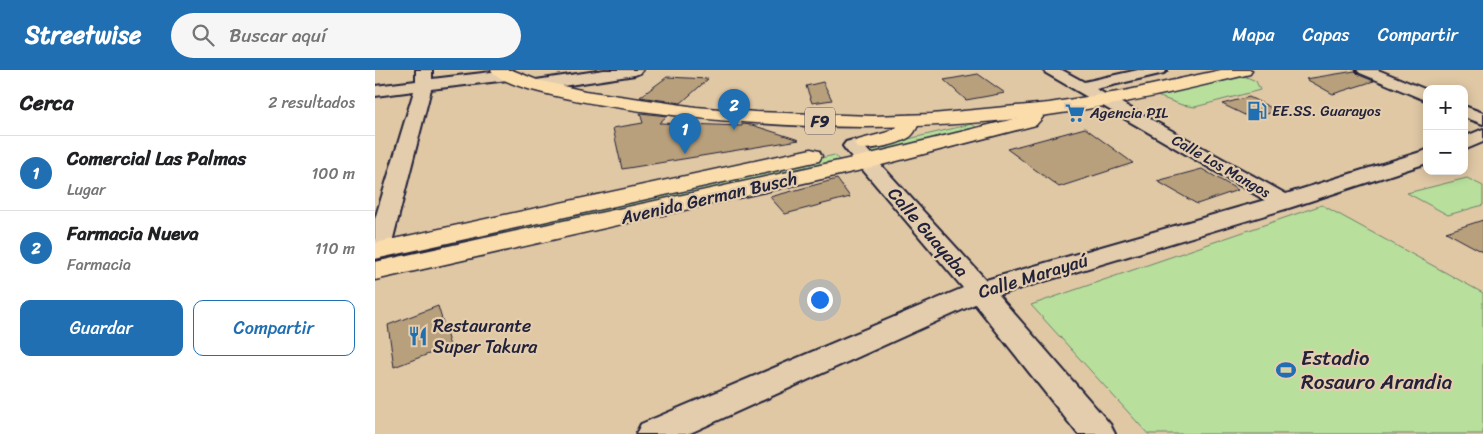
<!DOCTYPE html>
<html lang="es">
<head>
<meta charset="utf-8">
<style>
	:root { --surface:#fff; --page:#f6f6f6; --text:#202124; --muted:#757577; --line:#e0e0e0; --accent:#1f6fb2 }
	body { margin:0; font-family:Sriracha,sans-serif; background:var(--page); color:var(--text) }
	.controls { position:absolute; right:15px; top:15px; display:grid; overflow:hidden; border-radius:10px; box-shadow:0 2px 12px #0003 }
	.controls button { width:45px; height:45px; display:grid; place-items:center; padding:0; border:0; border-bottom:1px solid var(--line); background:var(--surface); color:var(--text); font:25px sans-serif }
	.you { position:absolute; left:444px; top:229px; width:18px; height:18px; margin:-12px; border:4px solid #fff; border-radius:50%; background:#1a73e8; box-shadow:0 0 0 8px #1a73e833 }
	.badge { display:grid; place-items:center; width:32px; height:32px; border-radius:50%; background:var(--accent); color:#fff; font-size:16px; font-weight:700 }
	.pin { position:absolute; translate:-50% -41px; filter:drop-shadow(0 1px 2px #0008) }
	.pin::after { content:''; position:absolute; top:26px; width:18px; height:15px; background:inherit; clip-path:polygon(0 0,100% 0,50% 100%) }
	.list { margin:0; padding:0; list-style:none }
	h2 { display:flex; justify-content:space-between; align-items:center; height:65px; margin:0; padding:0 20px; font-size:21px }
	h2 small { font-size:16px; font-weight:400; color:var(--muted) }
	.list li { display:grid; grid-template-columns:32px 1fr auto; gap:15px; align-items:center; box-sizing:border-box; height:75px; padding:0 20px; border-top:1px solid var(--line) }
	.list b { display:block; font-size:19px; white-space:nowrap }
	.list p { margin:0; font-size:16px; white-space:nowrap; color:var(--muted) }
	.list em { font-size:16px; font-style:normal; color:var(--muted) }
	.actions { display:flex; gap:10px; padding:15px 20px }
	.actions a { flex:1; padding:11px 0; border:1px solid var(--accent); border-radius:10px; text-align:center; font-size:18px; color:var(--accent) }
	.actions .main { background:var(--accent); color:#fff }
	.icon { flex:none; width:28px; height:28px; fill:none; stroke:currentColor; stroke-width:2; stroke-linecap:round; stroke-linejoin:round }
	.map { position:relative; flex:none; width:1108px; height:364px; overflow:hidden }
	header { display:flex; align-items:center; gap:30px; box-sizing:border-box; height:70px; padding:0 25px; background:var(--accent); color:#fff }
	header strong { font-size:24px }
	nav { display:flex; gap:28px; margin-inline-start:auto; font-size:18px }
	.search { width:350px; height:45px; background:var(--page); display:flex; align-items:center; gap:12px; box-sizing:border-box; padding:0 18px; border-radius:28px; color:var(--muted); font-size:19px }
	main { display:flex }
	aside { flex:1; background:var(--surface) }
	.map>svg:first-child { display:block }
	.green { fill:#b8df9b; stroke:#6d806b }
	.building { fill:#b9a07c; stroke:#22223b }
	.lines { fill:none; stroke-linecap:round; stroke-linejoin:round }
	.minor-casing { stroke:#22223b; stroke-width:4 }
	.primary-casing { stroke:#22223b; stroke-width:3 }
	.trunk-casing { stroke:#22223b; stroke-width:3 }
	.minor { fill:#e4cdad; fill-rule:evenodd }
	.primary { fill:#fbddab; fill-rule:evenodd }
	.trunk { fill:#fbddab; fill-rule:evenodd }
	.labels { text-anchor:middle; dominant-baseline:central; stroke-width:4.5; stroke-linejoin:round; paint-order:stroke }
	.far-poi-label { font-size:15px; fill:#22223b; stroke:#e4cdad; text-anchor:start }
	.far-street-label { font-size:15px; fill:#22223b; stroke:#e4cdad }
	.shield { fill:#e4cdad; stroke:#5c555d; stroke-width:1 }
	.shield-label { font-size:16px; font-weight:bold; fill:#22223b }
	.street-label { font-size:18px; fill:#22223b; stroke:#e4cdad }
	.poi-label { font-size:18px; fill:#22223b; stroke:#e4cdad; text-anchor:start }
	.near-poi-label { font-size:21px; fill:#22223b; stroke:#e4cdad; text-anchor:start }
</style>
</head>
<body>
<header>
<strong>Streetwise</strong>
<div class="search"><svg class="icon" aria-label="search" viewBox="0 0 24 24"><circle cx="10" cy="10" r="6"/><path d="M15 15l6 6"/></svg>Buscar aquí</div>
<nav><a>Mapa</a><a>Capas</a><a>Compartir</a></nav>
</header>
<main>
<aside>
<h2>Cerca<small>2 resultados</small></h2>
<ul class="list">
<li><span class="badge">1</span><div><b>Comercial Las Palmas</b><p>Lugar</p></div><em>100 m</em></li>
<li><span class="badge">2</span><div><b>Farmacia Nueva</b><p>Farmacia</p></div><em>110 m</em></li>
</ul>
<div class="actions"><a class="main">Guardar</a><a>Compartir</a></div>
</aside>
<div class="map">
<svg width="1108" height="364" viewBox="0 0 1108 364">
	<rect width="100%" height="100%" fill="#e0c8a5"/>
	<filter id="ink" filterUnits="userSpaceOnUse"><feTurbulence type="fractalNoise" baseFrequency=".02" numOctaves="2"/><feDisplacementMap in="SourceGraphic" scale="10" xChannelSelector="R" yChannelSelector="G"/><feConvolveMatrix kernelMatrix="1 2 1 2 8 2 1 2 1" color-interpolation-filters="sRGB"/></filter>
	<g filter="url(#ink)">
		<path class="green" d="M 869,6 L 881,11 L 885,20 L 820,37 L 807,35 L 782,26 Z
			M 597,54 L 602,58 L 501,84 L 495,78 Z
			M 460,85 L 467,95 L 0,196 L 0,187 L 308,117 Z
			M 1092,108 L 1108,116 L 1108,135 L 1073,145 L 1032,123 Z
			M 947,135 L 1108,223 L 1108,364 L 773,364 L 656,235 Z"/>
		<path class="building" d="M 980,1 L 984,5 L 999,11 L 958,24 L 931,9 Z
			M 603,4 L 630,23 L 591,30 L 569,10 Z
			M 292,7 L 333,9 L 306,33 L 265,27 Z
			M 448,12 L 457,30 L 437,33 L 431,16 Z
			M 874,27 L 903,41 L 876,48 L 847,34 Z
			M 265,43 L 292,46 L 284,53 L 367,56 L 367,54 L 377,55 L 424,70 L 247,99 L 238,58 L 268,53 Z
			M 710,58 L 758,93 L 684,117 L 632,79 Z
			M 827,99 L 863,120 L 822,134 L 782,111 Z
			M 462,109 L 475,127 L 410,144 L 395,127 Z
			M 1108,150 L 1108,182 L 1071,162 Z
			M 63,236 L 75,276 L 19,297 L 13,255 Z"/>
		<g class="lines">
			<defs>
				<path id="minor" d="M 41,0 L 57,0 L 57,9 L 133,0 L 138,2 L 141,5 L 138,8 L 133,10 L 56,19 L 15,180 L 12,185 L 0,187 L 0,149 L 39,21 L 0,26 L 0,16 L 41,11 Z
					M 229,0 L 268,0 L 265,3 L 260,5 L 161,20 L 155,18 L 153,15 L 155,12 L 161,10 Z
					M 668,0 L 687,0 L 709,12 L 763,0 L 792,0 L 789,3 L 721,19 L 911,124 L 1052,80 L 1052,93 L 917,137 L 623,225 L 735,354 L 740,364 L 703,364 L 600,234 L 313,364 L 261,364 L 266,354 L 588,218 L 471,80 L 468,76 L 471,72 L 478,70 L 485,72 L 611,210 L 890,130 L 671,3 Z
					M 982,0 L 1003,0 L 1052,20 L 1052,31 L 985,3 Z
					M 1089,36 L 1108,43 L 1108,54 L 1089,47 Z
					M 1108,59 L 1108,72 L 1089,80 L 1089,67 Z"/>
				<path id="primary" d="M 657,35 L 664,37 L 668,47 L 661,55 L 491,99 L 0,210 L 0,192 L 491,85 L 647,47 L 650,37 Z
					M 535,45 L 542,47 L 545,51 C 543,56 540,62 537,65 C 529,74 494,81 483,78 L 479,74 L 483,70 L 513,62 L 521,58 L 528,47 Z
					M 436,79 L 444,81 L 447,86 L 444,91 L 0,189 L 0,173 Z"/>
				<path id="trunk" d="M 116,0 L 137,0 L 162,10 L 210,21 L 321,37 L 380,42 L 498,46 L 557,44 L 674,33 L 749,21 L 846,0 L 877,0 L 875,4 C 808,20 741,36 673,45 C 523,65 371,59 221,34 C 199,30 128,18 116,0 Z"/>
			</defs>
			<use href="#minor" class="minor-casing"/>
			<use href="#primary" class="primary-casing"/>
			<use href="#trunk" class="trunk-casing"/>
			<use href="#minor" class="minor"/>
			<use href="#primary" class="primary"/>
			<use href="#trunk" class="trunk"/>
		</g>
	</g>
	<defs>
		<symbol id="fuel-bare" viewBox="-9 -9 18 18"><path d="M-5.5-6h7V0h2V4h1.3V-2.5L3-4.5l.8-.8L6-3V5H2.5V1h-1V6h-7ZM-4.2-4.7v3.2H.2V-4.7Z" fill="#1f6fb2" stroke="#e4cdad" stroke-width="2.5" paint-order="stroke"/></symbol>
		<symbol id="supermarket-bare" viewBox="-9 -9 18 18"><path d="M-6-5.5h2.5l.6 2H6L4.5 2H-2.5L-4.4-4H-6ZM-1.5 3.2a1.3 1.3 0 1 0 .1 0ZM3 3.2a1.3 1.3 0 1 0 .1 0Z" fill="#1f6fb2" stroke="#e4cdad" stroke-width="2.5" paint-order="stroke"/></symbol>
		<symbol id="restaurant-bare" viewBox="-9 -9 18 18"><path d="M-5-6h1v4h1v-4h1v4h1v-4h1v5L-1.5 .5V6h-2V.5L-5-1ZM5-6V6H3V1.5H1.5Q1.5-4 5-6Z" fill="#1f6fb2" stroke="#e4cdad" stroke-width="2.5" paint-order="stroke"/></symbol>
		<symbol id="stadium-bare" viewBox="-9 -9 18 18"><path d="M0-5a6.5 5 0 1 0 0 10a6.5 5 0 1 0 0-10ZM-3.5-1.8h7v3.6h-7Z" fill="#1f6fb2" stroke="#e4cdad" stroke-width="2.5" paint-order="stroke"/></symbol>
	</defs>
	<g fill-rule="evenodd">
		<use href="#fuel-bare" x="868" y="27" width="28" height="28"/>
		<use href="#supermarket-bare" x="686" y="29" width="28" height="28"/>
		<use href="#restaurant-bare" x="29" y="252" width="28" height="28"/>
		<use href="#stadium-bare" x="897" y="286" width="28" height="28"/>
	</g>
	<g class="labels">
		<g class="far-poi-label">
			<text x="897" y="41">EE.SS. Guarayos</text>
			<text x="715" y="43">Agencia PIL</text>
		</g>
		<g class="far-street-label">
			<text transform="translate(846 96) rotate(30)">Calle Los Mangos</text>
		</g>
		<rect class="shield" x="430" y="37.5" width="30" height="27" rx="4"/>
		<g class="shield-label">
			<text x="445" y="51">F9</text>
		</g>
		<g class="street-label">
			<text transform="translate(334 128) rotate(-13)">Avenida German Busch</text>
			<text transform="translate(553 162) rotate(49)">Calle Guayaba</text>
			<text transform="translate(658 206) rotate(-17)">Calle Marayaú</text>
		</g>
		<g class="poi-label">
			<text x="58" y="256">Restaurante<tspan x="58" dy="21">Super Takura</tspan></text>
		</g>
		<g class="near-poi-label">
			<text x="926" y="288">Estadio<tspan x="926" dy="24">Rosauro Arandia</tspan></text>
		</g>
	</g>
</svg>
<div class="controls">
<button>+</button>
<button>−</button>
</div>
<div class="you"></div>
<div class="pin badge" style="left:310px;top:84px">1</div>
<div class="pin badge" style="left:359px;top:60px">2</div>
</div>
</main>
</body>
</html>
